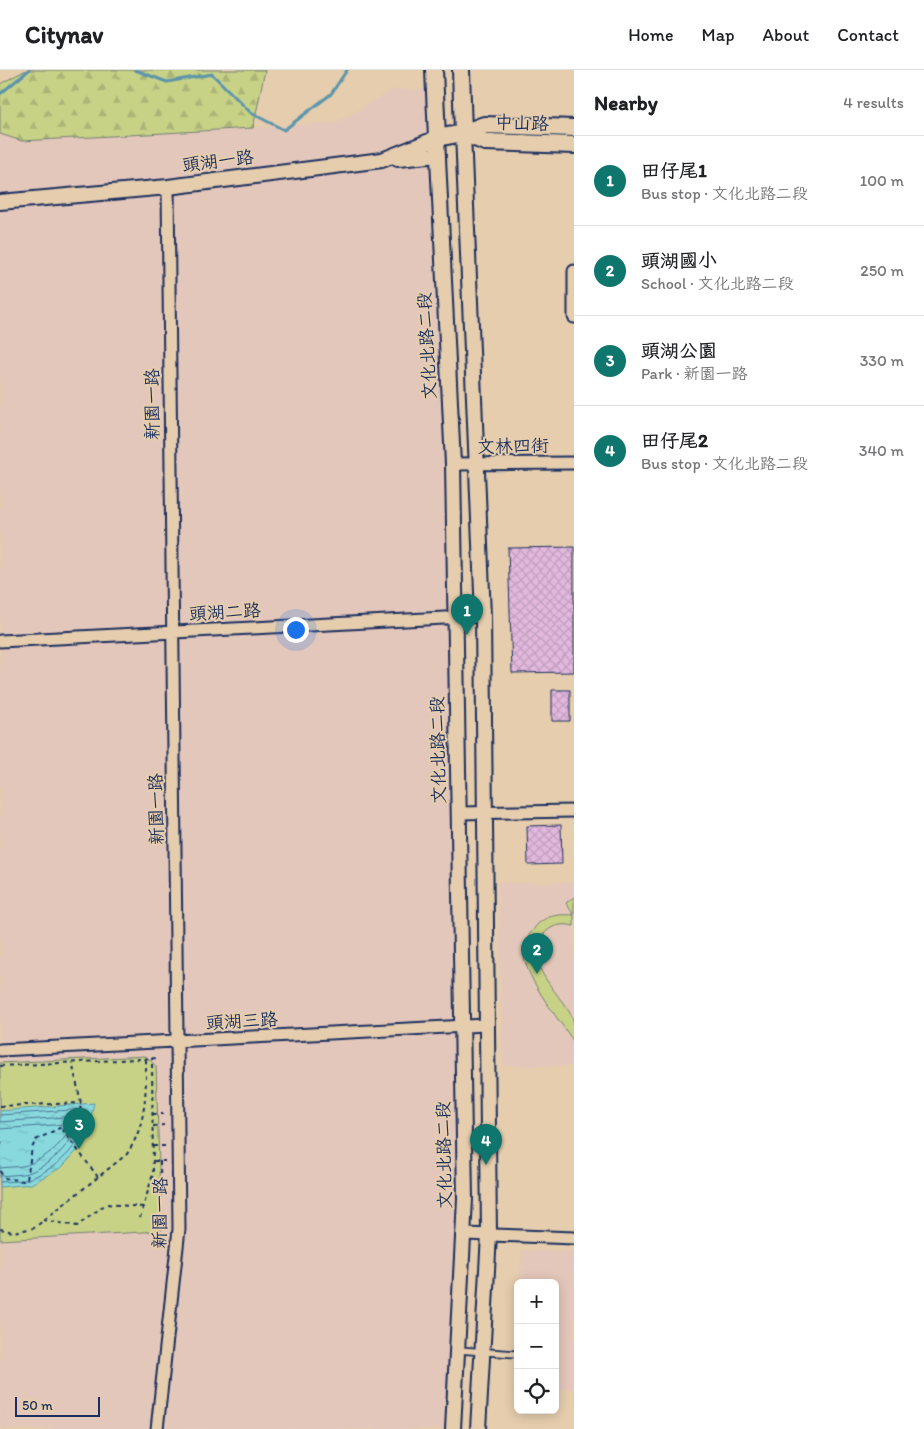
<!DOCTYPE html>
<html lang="en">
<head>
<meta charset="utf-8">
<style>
	:root { --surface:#fff; --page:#f6f6f6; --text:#202124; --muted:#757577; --line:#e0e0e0; --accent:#0f766e }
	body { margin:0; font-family:Itim,"LXGW WenKai TC",sans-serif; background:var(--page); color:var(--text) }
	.controls { position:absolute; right:15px; bottom:15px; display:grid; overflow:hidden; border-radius:8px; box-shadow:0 2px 12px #0003 }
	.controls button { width:45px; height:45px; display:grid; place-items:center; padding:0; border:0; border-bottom:1px solid var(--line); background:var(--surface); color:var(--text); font:25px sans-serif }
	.scale { position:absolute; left:15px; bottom:12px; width:85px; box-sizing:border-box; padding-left:5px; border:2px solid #1b2f5e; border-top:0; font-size:14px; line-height:18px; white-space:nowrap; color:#1b2f5e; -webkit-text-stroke:4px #e5cdad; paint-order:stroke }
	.you { position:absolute; left:295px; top:559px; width:18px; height:18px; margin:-12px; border:4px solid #fff; border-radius:50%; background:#1a73e8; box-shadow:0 0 0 8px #1a73e833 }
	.badge { display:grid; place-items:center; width:32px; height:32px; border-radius:50%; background:var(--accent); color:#fff; font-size:16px; font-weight:700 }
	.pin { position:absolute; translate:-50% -41px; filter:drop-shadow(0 1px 2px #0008) }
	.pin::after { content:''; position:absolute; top:26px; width:18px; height:15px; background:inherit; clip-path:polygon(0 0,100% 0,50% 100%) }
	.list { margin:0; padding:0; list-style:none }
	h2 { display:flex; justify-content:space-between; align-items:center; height:65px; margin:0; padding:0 20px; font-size:21px }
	h2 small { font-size:16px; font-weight:400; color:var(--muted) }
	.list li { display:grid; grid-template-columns:32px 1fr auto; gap:15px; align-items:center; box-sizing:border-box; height:90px; padding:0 20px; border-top:1px solid var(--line) }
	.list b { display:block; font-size:19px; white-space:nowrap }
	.list p { margin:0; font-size:16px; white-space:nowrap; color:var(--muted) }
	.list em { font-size:16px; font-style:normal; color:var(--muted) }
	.icon { flex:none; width:28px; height:28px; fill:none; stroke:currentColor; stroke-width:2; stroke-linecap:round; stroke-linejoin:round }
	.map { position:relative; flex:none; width:574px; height:1359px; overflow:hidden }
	header { display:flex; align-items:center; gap:30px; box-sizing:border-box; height:70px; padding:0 25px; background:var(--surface); border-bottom:1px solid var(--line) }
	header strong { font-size:24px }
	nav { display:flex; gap:28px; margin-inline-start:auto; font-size:18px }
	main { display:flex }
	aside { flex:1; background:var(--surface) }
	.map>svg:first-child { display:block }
	.built { fill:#e4c7bb }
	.forest { fill:url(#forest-firs); stroke:#718072 }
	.park { fill:#c7d286; stroke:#718072 }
	.water { fill:url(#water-ripples); stroke:#5c95ab }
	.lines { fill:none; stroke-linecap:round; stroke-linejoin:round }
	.shore { stroke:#477391; stroke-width:1 }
	.stream { stroke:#5c95ab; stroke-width:3 }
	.building { fill:url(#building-cross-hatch); stroke:#1b2f5e }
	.service-casing { stroke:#1b2f5e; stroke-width:9 }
	.minor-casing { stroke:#1b2f5e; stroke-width:15 }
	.tertiary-casing { stroke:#1b2f5e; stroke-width:18 }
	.secondary-casing { stroke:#1b2f5e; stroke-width:20 }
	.path { stroke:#1b2f5e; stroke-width:2; stroke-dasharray:4 4; stroke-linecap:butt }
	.service { stroke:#e5cdad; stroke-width:5.5 }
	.minor { stroke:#e5cdad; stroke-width:11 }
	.tertiary { stroke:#e5cdad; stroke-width:14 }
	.secondary { stroke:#e5cdad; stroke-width:16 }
	.labels { text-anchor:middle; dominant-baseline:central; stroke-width:4; stroke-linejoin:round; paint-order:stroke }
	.street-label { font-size:18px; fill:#1b2f5e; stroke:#e5cdad }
</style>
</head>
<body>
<header>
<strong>Citynav</strong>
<nav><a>Home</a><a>Map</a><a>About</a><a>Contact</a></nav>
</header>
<main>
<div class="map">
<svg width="574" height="1359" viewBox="0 0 574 1359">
	<defs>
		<pattern id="forest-firs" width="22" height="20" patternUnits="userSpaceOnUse" patternTransform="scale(1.25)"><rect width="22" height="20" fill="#c7d286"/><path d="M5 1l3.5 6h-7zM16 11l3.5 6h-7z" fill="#aab576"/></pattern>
		<pattern id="water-ripples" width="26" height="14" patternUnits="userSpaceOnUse" patternTransform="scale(1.25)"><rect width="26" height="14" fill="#88d9de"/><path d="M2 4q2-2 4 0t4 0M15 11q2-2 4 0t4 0" fill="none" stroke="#75bbc1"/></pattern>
		<pattern id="building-cross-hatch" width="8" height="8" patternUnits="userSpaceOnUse" patternTransform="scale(1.25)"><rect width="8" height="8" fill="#e2b8dd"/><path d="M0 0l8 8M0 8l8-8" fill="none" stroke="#c19ec0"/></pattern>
	</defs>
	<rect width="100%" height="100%" fill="#e5cdad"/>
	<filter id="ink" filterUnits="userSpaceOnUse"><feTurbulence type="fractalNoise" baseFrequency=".02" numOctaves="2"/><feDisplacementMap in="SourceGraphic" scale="10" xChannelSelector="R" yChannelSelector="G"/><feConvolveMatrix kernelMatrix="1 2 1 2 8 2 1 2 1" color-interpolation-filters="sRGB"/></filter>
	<g filter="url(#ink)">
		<path class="built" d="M 438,19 L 459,1169 L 448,1359 L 0,1359 L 0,64 L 22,71 L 335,53 L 393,20 Z
			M 574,812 L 574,996 L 503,996 L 498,813 Z
			M 522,1181 L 574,1181 L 574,1319 L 555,1319 L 555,1213 L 520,1213 Z"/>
		<path class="forest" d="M 26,0 L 265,0 L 253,58 L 22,71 L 0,64 L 0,14 Z"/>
		<path class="park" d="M 574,827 L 574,856 C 562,853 551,855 543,865 C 520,893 562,924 573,949 C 574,955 574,965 574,972 C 560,951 519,901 524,877 C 525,871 529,865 533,860 C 543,845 557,844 574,845 L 566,833 Z
			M 146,986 L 156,996 L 161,1161 L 0,1170 L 0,993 Z"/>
		<path class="water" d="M 94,1033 L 85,1072 L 62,1097 L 31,1114 L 0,1117 L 0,1041 Z"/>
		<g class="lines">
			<path class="shore" d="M 0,1045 L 85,1039 L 88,1041 C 83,1074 61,1096 31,1108 C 22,1112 10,1111 0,1112
				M 0,1052 L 78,1046 L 80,1048 C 73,1073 53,1094 28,1103 C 19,1105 9,1105 0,1106
				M 0,1059 L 67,1054 L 70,1057 C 65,1074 40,1092 23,1096 C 16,1097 8,1097 0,1098"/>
			<path class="stream" d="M 135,0 L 167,12 L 212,4 L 251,43 L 284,60 L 331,24 L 347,0
				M 0,24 L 29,0"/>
		</g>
		<path class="building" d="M 574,477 L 574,602 L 512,603 L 508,478 Z
			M 552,620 L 570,620 L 570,651 L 552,651 Z
			M 561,755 L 562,794 L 528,795 L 527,756 Z"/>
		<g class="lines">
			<defs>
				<path id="service" d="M 458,1280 L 516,1284"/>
				<path id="minor" d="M 574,201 L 574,247
					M 453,394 L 574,393
					M 0,571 L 483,546
					M 459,743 L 574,741
					M 0,980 L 486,955
					M 465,1164 L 574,1168
					M 157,1359 L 179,1159 L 168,117"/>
				<path id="tertiary" d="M 463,63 L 483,546 L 489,1165 L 478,1359
					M 398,89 L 438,85
					M 0,132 L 168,117 L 382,90 L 437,68 L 453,394 L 465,1129 L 453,1359"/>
				<path id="secondary" d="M 434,0 L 437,68 L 463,63 L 484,55 L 574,58
					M 461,0 L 463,63
					M 463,63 L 485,72 L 574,75"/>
			</defs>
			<use href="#service" class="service-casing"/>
			<use href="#minor" class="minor-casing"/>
			<use href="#tertiary" class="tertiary-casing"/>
			<use href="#secondary" class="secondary-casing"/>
			<path class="path" d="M 0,996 L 159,988
				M 0,1036 L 81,1033
				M 153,1044 L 164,1044
				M 153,1056 L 164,1055
				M 62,1059 L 98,1107
				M 0,1076 L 2,1072
				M 153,1076 L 165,1076
				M 154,1091 L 165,1091
				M 160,1091 L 161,1153 L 166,1154
				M 0,1101 L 4,1108 L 23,1111 L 27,1109 L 32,1078 L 36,1070 L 79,1048 L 81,1033 L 72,992
				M 140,1148 L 153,1104 L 152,988
				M 43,1150 L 77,1156 L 106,1134 L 143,1137
				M 0,1159 L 13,1162 L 34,1158 L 127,1084 C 147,1054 146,1022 146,988"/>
			<use href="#service" class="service"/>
			<use href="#minor" class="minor"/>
			<use href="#tertiary" class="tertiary"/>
			<use href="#secondary" class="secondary"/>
		</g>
	</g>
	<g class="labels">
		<g class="street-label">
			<text transform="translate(522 53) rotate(2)">中山路</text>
			<text transform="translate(218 91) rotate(-7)">頭湖一路</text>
			<text transform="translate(427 276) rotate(-93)">文化北路二段</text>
			<text transform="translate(152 334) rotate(-90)">新園一路</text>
			<text transform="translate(513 376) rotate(-1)">文林四街</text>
			<text transform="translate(225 542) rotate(-3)">頭湖二路</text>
			<text transform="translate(438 680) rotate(-91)">文化北路二段</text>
			<text transform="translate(156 739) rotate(-91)">新園一路</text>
			<text transform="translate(242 951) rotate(-3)">頭湖三路</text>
			<text transform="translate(444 1085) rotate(-91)">文化北路二段</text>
			<text transform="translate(160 1143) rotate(-89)">新園一路</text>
		</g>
	</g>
</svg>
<div class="controls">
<button>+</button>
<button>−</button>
<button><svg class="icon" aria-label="locate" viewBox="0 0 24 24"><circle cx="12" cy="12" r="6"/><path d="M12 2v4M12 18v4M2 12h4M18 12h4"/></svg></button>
</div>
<div class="scale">50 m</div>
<div class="you"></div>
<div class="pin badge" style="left:467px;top:565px">1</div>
<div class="pin badge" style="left:537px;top:904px">2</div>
<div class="pin badge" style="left:79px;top:1079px">3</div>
<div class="pin badge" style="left:486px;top:1095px">4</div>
</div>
<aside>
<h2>Nearby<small>4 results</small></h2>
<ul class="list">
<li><span class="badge">1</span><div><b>田仔尾1</b><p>Bus stop · 文化北路二段</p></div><em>100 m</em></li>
<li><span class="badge">2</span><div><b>頭湖國小</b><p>School · 文化北路二段</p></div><em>250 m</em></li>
<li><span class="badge">3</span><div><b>頭湖公園</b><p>Park · 新園一路</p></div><em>330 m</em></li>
<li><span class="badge">4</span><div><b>田仔尾2</b><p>Bus stop · 文化北路二段</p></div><em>340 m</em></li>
</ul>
</aside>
</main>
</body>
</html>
